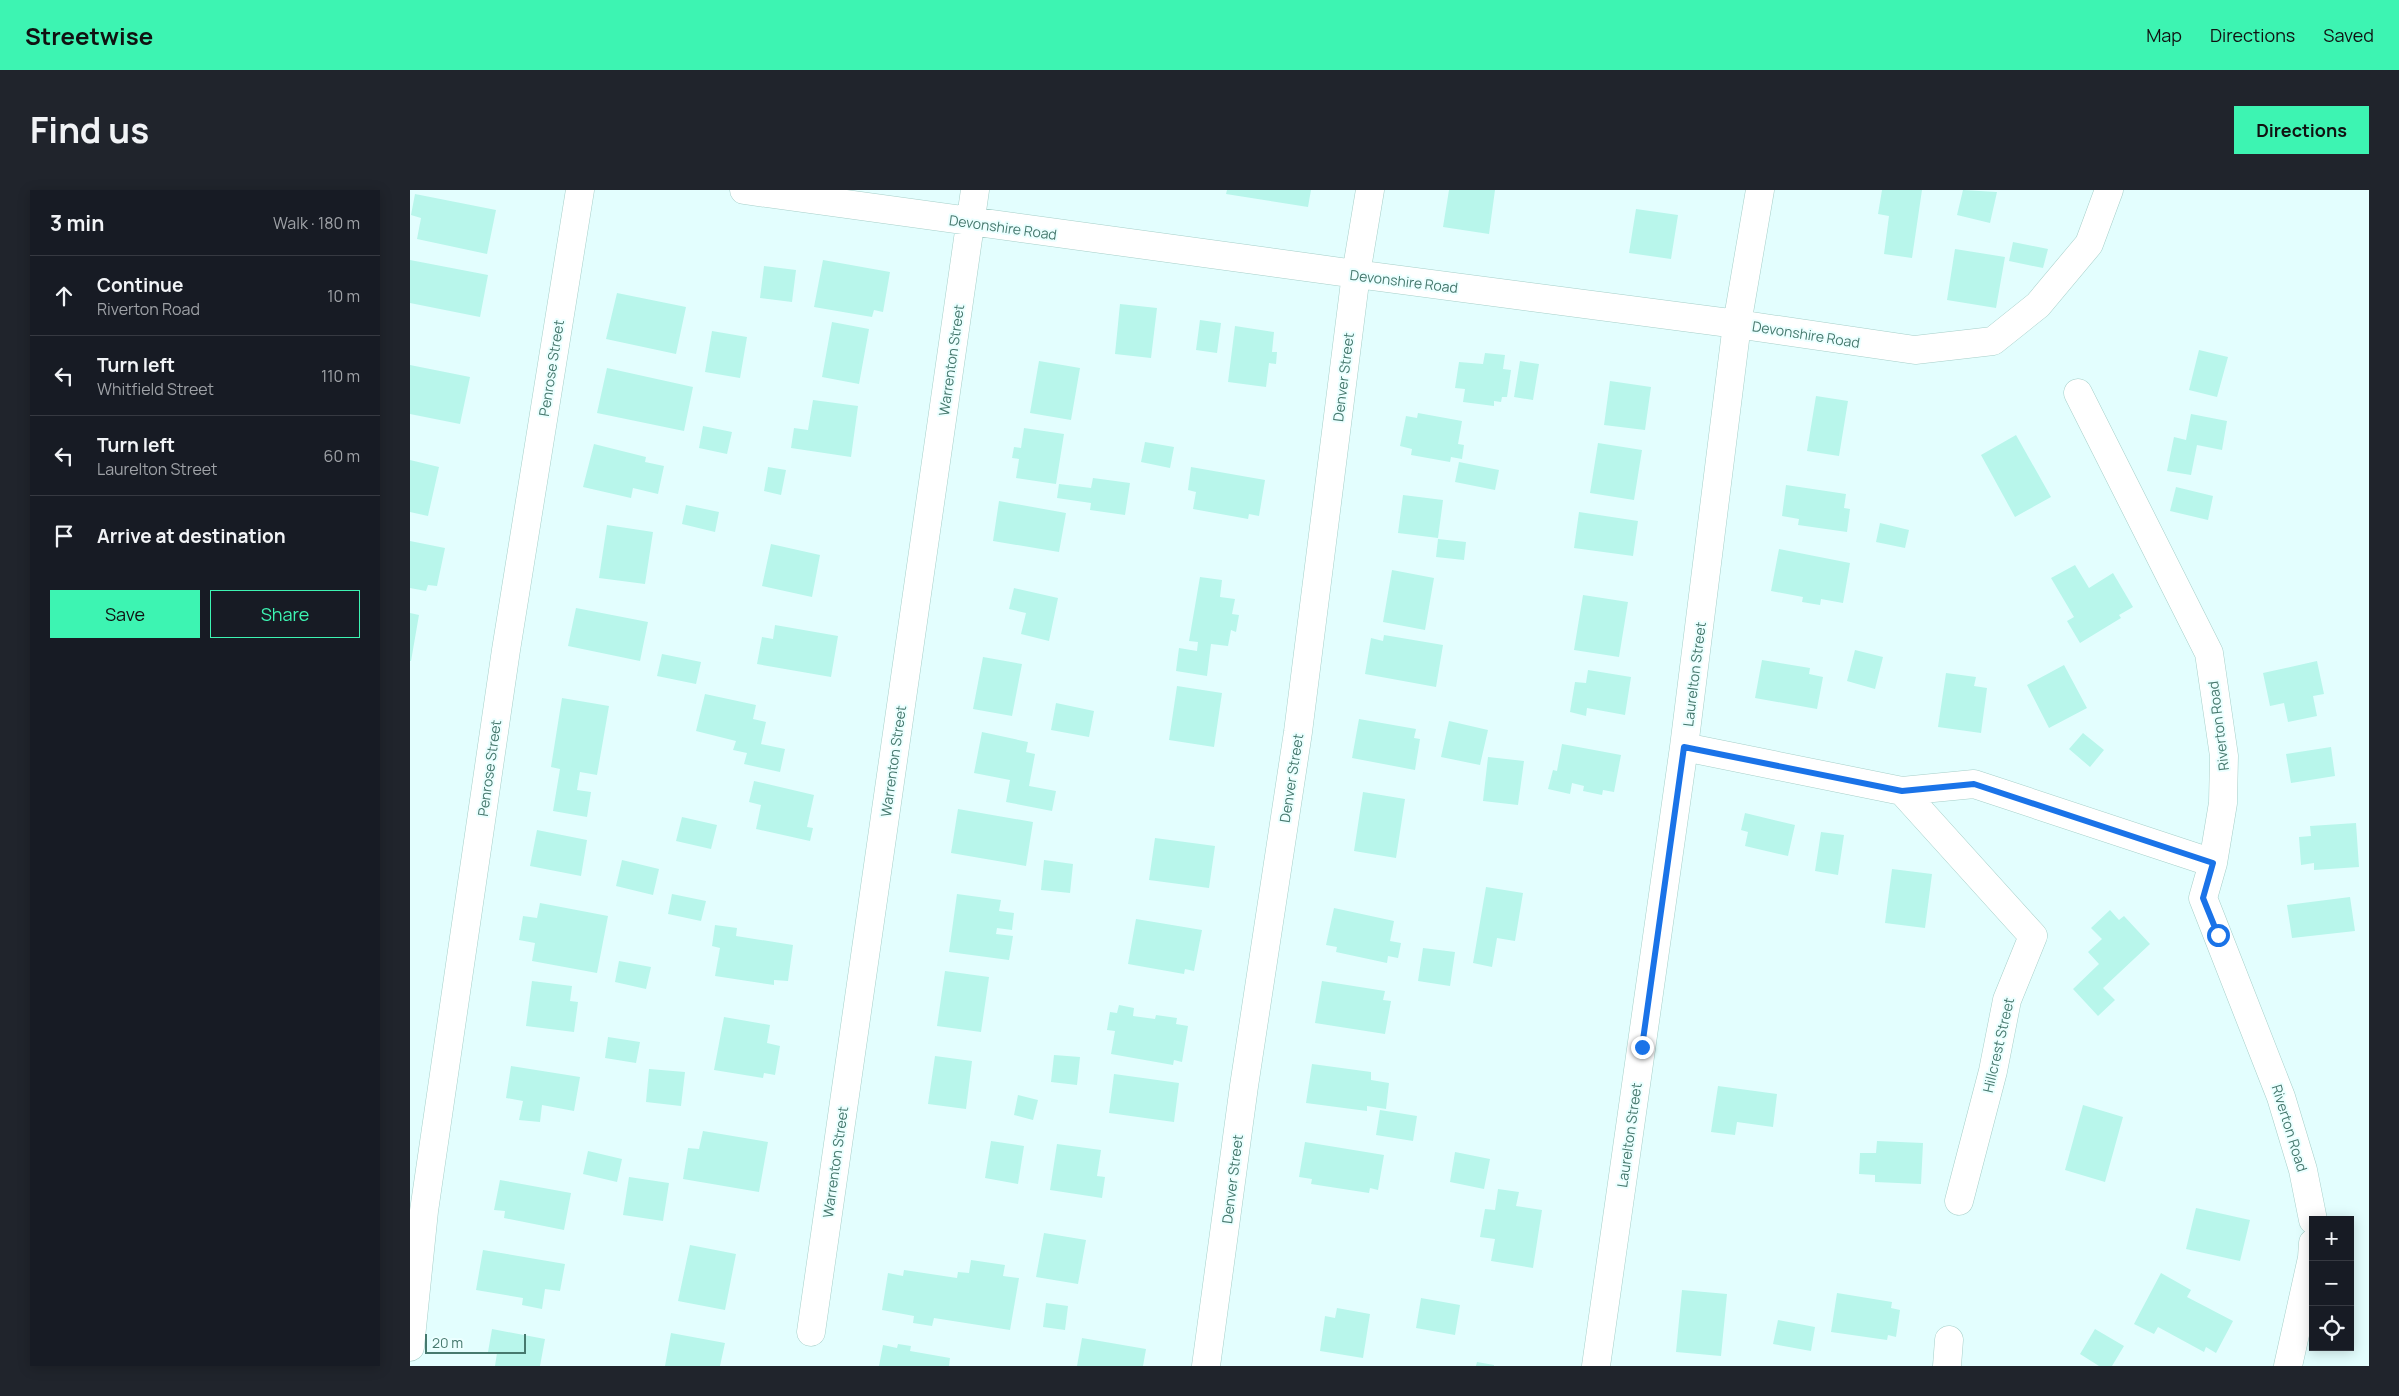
<!DOCTYPE html>
<html lang="en">
<head>
<meta charset="utf-8">
<style>
	:root { --surface:#171b24; --page:#20242c; --text:#f1f3f6; --muted:#9ea1a6; --line:#363941; --accent:#3df4b2 }
	body { margin:0; font-family:Manrope,sans-serif; background:var(--page); color:var(--text) }
	.controls { position:absolute; right:15px; bottom:15px; display:grid; overflow:hidden; border-radius:0px; box-shadow:0 2px 12px #0003 }
	.controls button { width:45px; height:45px; display:grid; place-items:center; padding:0; border:0; border-bottom:1px solid var(--line); background:var(--surface); color:var(--text); font:25px sans-serif }
	.scale { position:absolute; left:15px; bottom:12px; width:101px; box-sizing:border-box; padding-left:5px; border:2px solid #46796e; border-top:0; font-size:14px; line-height:18px; white-space:nowrap; color:#46796e; -webkit-text-stroke:4px #ebffff; paint-order:stroke }
	.stop { position:absolute; width:15px; height:15px; margin:-11px; border:4px solid #1a73e8; border-radius:50%; background:#fff }
	.stop.end { background:#1a73e8; border-color:#fff; box-shadow:0 1px 5px #0008 }
	.list { margin:0; padding:0; list-style:none }
	h2 { display:flex; justify-content:space-between; align-items:center; height:65px; margin:0; padding:0 20px; font-size:21px }
	h2 small { font-size:16px; font-weight:400; color:var(--muted) }
	.list li { display:grid; grid-template-columns:32px 1fr auto; gap:15px; align-items:center; box-sizing:border-box; height:80px; padding:0 20px; border-top:1px solid var(--line) }
	.list b { display:block; font-size:19px; white-space:nowrap }
	.list p { margin:0; font-size:16px; white-space:nowrap; color:var(--muted) }
	.list em { font-size:16px; font-style:normal; color:var(--muted) }
	.actions { display:flex; gap:10px; padding:15px 20px }
	.actions a { flex:1; padding:11px 0; border:1px solid var(--accent); border-radius:0px; text-align:center; font-size:18px; color:var(--accent) }
	.actions .main { background:var(--accent); color:#111 }
	.icon { flex:none; width:28px; height:28px; fill:none; stroke:currentColor; stroke-width:2; stroke-linecap:round; stroke-linejoin:round }
	.map { position:relative; flex:none; width:1959px; height:1176px; overflow:hidden; border-radius:0px }
	header { display:flex; align-items:center; gap:30px; box-sizing:border-box; height:70px; padding:0 25px; background:var(--accent); color:#111 }
	header strong { font-size:24px }
	nav { display:flex; gap:28px; margin-inline-start:auto; font-size:18px }
	.intro { display:flex; align-items:center; justify-content:space-between; box-sizing:border-box; height:120px; padding:0 30px }
	h1 { margin:0; font-size:35px }
	.button { padding:12px 22px; border-radius:0px; background:var(--accent); color:#111; font-size:18px; font-weight:700 }
	main { display:flex; gap:30px; padding:0 30px }
	aside { flex:1; background:var(--surface); border-radius:0px; box-shadow:0 2px 12px #0003 }
	.map>svg:first-child { display:block }
	.building { fill:#b8f6eb }
	.lines { fill:none; stroke-linecap:round; stroke-linejoin:round }
	.minor-casing { stroke:#a6cfc9; stroke-width:29 }
	.minor { stroke:#fff; stroke-width:28 }
	.route { stroke:#1a73e8; stroke-width:6 }
	.labels { text-anchor:middle; dominant-baseline:central; stroke-width:4; stroke-linejoin:round; paint-order:stroke }
	.street-label { font-size:14px; fill:#46796e; stroke:#ebffff }
</style>
</head>
<body>
<header>
<strong>Streetwise</strong>
<nav><a>Map</a><a>Directions</a><a>Saved</a></nav>
</header>
<div class="intro"><h1>Find us</h1><a class="button">Directions</a></div>
<main>
<aside>
<h2>3 min<small>Walk · 180 m</small></h2>
<ul class="list">
<li><svg class="icon" aria-label="ahead" viewBox="0 0 24 24"><path d="M12 20V5M6 11l6-6 6 6"/></svg><div><b>Continue</b><p>Riverton Road</p></div><em>10 m</em></li>
<li><svg class="icon" aria-label="left" viewBox="0 0 24 24"><path d="M17 20v-9H6M10 6l-5 5 5 5"/></svg><div><b>Turn left</b><p>Whitfield Street</p></div><em>110 m</em></li>
<li><svg class="icon" aria-label="left" viewBox="0 0 24 24"><path d="M17 20v-9H6M10 6l-5 5 5 5"/></svg><div><b>Turn left</b><p>Laurelton Street</p></div><em>60 m</em></li>
<li><svg class="icon" aria-label="arrive" viewBox="0 0 24 24"><path d="M6 21V4h12l-3 4 3 4H6"/></svg><div><b>Arrive at destination</b></div></li>
</ul>
<div class="actions"><a class="main">Save</a><a>Share</a></div>
</aside>
<div class="map">
<svg width="1959" height="1176" viewBox="0 0 1959 1176">
	<rect width="100%" height="100%" fill="#e3fefe"/>
	<path class="building" d="M 817,0 L 901,0 L 898,17 L 816,4 Z
		M 1039,0 L 1085,0 L 1079,44 L 1033,37 Z
		M 1472,0 L 1512,0 L 1502,68 L 1474,64 L 1479,26 L 1468,24 Z
		M 1553,0 L 1587,2 L 1580,33 L 1547,25 Z
		M 5,4 L 86,20 L 77,64 L 7,49 L 11,28 L 1,25 Z
		M 1226,19 L 1268,25 L 1261,69 L 1219,63 Z
		M 1603,52 L 1638,59 L 1633,78 L 1599,71 Z
		M 1545,59 L 1595,67 L 1586,118 L 1537,110 Z
		M 0,70 L 78,85 L 70,127 L 0,113 Z
		M 413,70 L 480,82 L 473,122 L 464,120 L 462,127 L 404,117 Z
		M 354,76 L 386,80 L 382,112 L 350,108 Z
		M 207,103 L 276,117 L 266,164 L 196,149 Z
		M 710,114 L 747,118 L 741,168 L 705,164 Z
		M 790,130 L 811,133 L 807,163 L 786,160 Z
		M 422,132 L 459,139 L 449,194 L 412,187 Z
		M 825,136 L 864,142 L 862,162 L 867,162 L 866,174 L 859,173 L 856,197 L 818,192 Z
		M 302,141 L 337,147 L 330,188 L 295,182 Z
		M 1789,160 L 1818,167 L 1807,207 L 1779,200 Z
		M 1075,163 L 1095,165 L 1093,179 L 1101,180 L 1097,207 L 1092,207 L 1091,212 L 1084,211 L 1084,216 L 1053,212 L 1055,199 L 1045,198 L 1049,172 L 1073,174 Z
		M 629,171 L 670,178 L 661,230 L 620,223 Z
		M 1110,171 L 1129,174 L 1123,210 L 1104,207 Z
		M 0,175 L 60,187 L 50,234 L 0,224 Z
		M 197,178 L 283,197 L 274,241 L 187,223 Z
		M 1200,191 L 1241,197 L 1235,240 L 1194,235 Z
		M 1406,206 L 1438,211 L 1429,266 L 1397,261 Z
		M 403,210 L 448,216 L 441,267 L 381,258 L 384,238 L 398,240 Z
		M 1008,223 L 1052,231 L 1048,254 L 1054,255 L 1052,269 L 1041,267 L 1040,272 L 1001,265 L 1002,259 L 990,256 L 996,226 L 1007,228 Z
		M 1781,224 L 1817,231 L 1812,260 L 1787,255 L 1781,285 L 1757,281 L 1764,247 L 1776,250 Z
		M 293,236 L 322,242 L 317,264 L 289,258 Z
		M 614,238 L 654,244 L 646,294 L 606,288 L 609,269 L 602,268 L 604,257 L 611,258 Z
		M 1606,245 L 1641,307 L 1605,327 L 1571,265 Z
		M 735,252 L 764,257 L 760,278 L 731,272 Z
		M 1188,253 L 1232,260 L 1224,310 L 1180,303 Z
		M 184,254 L 236,267 L 235,272 L 254,276 L 248,304 L 223,298 L 221,308 L 173,297 Z
		M 0,270 L 29,277 L 18,326 L 0,322 Z
		M 1049,272 L 1089,280 L 1085,300 L 1045,292 Z
		M 358,277 L 376,280 L 371,305 L 354,301 Z
		M 781,277 L 855,290 L 849,326 L 839,324 L 838,329 L 783,319 L 786,302 L 778,300 Z
		M 683,288 L 720,293 L 715,325 L 680,320 L 681,313 L 647,308 L 649,294 L 681,298 Z
		M 1376,295 L 1436,304 L 1434,318 L 1440,319 L 1437,342 L 1388,335 L 1389,329 L 1372,326 Z
		M 1766,297 L 1803,306 L 1798,330 L 1760,321 Z
		M 993,305 L 1033,310 L 1028,348 L 988,343 Z
		M 589,311 L 656,323 L 649,362 L 583,351 Z
		M 276,315 L 309,322 L 305,342 L 272,334 Z
		M 1169,322 L 1228,331 L 1223,366 L 1164,358 Z
		M 1470,333 L 1499,340 L 1495,358 L 1466,352 Z
		M 197,335 L 243,342 L 235,394 L 189,388 Z
		M 1028,349 L 1056,352 L 1054,370 L 1026,367 Z
		M 0,351 L 35,358 L 27,396 L 18,395 L 16,401 L 0,398 Z
		M 361,354 L 410,365 L 402,407 L 352,396 Z
		M 1369,359 L 1440,373 L 1433,413 L 1411,409 L 1410,415 L 1392,412 L 1393,407 L 1361,401 Z
		M 1665,375 L 1679,398 L 1703,383 L 1723,417 L 1709,425 L 1711,428 L 1670,453 L 1657,431 L 1664,427 L 1641,388 Z
		M 982,380 L 1024,388 L 1015,440 L 973,432 Z
		M 790,387 L 812,390 L 810,407 L 825,409 L 822,424 L 829,425 L 826,442 L 821,440 L 818,456 L 801,454 L 797,486 L 766,481 L 769,458 L 787,461 L 788,452 L 779,451 Z
		M 604,398 L 648,408 L 639,451 L 611,444 L 616,423 L 599,419 Z
		M 1173,405 L 1218,412 L 1209,467 L 1164,460 Z
		M 166,418 L 238,432 L 230,471 L 158,456 Z
		M 0,423 L 9,425 L 1,471 L 0,471 Z
		M 365,435 L 428,446 L 421,487 L 347,474 L 352,447 L 363,449 Z
		M 974,445 L 1033,455 L 1026,497 L 955,484 L 961,448 L 973,451 Z
		M 1445,460 L 1473,467 L 1465,499 L 1437,491 Z
		M 252,464 L 291,472 L 286,494 L 247,486 Z
		M 573,467 L 612,474 L 602,526 L 563,519 Z
		M 1352,470 L 1400,478 L 1399,484 L 1413,487 L 1407,519 L 1345,508 Z
		M 1907,471 L 1914,504 L 1903,506 L 1907,526 L 1878,532 L 1874,513 L 1860,516 L 1853,483 Z
		M 1654,475 L 1677,518 L 1639,538 L 1617,495 Z
		M 1178,480 L 1221,487 L 1215,525 L 1177,518 L 1176,526 L 1160,522 L 1165,492 L 1176,493 Z
		M 1536,483 L 1566,487 L 1564,496 L 1577,498 L 1571,543 L 1528,537 Z
		M 767,496 L 812,503 L 804,557 L 759,550 Z
		M 295,504 L 346,515 L 343,529 L 356,532 L 351,554 L 375,559 L 370,582 L 334,574 L 337,563 L 323,560 L 326,551 L 286,541 Z
		M 152,508 L 199,516 L 187,585 L 170,582 L 167,600 L 181,602 L 177,627 L 143,621 L 150,579 L 141,577 Z
		M 646,513 L 684,521 L 679,547 L 641,540 Z
		M 949,529 L 1006,539 L 1004,548 L 1010,549 L 1005,580 L 942,568 Z
		M 1039,531 L 1078,540 L 1070,575 L 1031,567 Z
		M 572,542 L 618,552 L 616,562 L 625,564 L 619,596 L 646,601 L 642,621 L 596,612 L 600,590 L 564,583 Z
		M 1673,543 L 1694,560 L 1680,577 L 1659,559 Z
		M 1152,554 L 1211,565 L 1204,602 L 1193,600 L 1192,605 L 1173,601 L 1174,596 L 1162,593 L 1160,604 L 1138,599 L 1143,580 L 1147,581 Z
		M 1921,557 L 1925,586 L 1881,593 L 1876,564 Z
		M 1078,567 L 1114,571 L 1108,615 L 1073,611 Z
		M 344,591 L 404,605 L 397,637 L 403,638 L 400,651 L 346,639 L 351,615 L 339,612 Z
		M 953,602 L 995,609 L 986,668 L 944,661 Z
		M 548,619 L 623,632 L 616,676 L 541,663 Z
		M 1335,623 L 1385,635 L 1378,666 L 1335,656 L 1338,642 L 1331,640 Z
		M 272,627 L 307,635 L 301,659 L 266,651 Z
		M 1946,633 L 1949,677 L 1904,680 L 1904,673 L 1891,675 L 1889,647 L 1901,646 L 1900,636 Z
		M 127,640 L 177,650 L 171,686 L 120,676 Z
		M 1411,642 L 1434,645 L 1428,685 L 1405,681 Z
		M 745,648 L 805,656 L 799,698 L 739,690 Z
		M 212,670 L 249,679 L 243,705 L 206,696 Z
		M 634,670 L 663,674 L 660,703 L 631,700 Z
		M 1482,679 L 1522,684 L 1515,738 L 1475,733 Z
		M 1076,697 L 1113,703 L 1105,751 L 1087,748 L 1082,777 L 1063,773 Z
		M 262,704 L 296,711 L 291,731 L 258,724 Z
		M 547,704 L 591,710 L 589,721 L 604,723 L 602,740 L 587,738 L 586,744 L 603,746 L 599,770 L 539,762 Z
		M 1940,707 L 1945,741 L 1882,748 L 1877,715 Z
		M 130,713 L 198,726 L 187,783 L 122,771 L 125,753 L 109,750 L 113,726 L 127,728 Z
		M 924,718 L 984,731 L 980,751 L 991,753 L 988,768 L 978,766 L 977,773 L 926,762 L 927,757 L 916,755 Z
		M 1700,720 L 1709,730 L 1714,726 L 1740,754 L 1693,798 L 1705,810 L 1688,826 L 1663,799 L 1689,774 L 1678,762 L 1692,749 L 1681,738 Z
		M 726,729 L 792,740 L 784,781 L 775,779 L 774,784 L 718,774 Z
		M 305,735 L 327,738 L 326,746 L 383,755 L 378,791 L 364,790 L 364,795 L 305,786 L 310,758 L 302,756 Z
		M 1013,758 L 1045,762 L 1040,796 L 1008,791 Z
		M 209,771 L 241,777 L 236,799 L 205,792 Z
		M 535,781 L 579,787 L 571,842 L 527,836 Z
		M 122,791 L 162,796 L 160,811 L 168,812 L 164,842 L 116,836 Z
		M 912,791 L 975,801 L 973,810 L 981,811 L 975,844 L 905,833 Z
		M 709,815 L 724,818 L 723,826 L 745,829 L 746,825 L 767,828 L 766,834 L 778,836 L 772,872 L 764,870 L 763,875 L 701,864 L 705,841 L 697,840 L 700,822 L 707,823 Z
		M 314,827 L 360,835 L 357,853 L 370,856 L 365,885 L 354,883 L 353,888 L 304,880 Z
		M 198,847 L 230,852 L 226,873 L 195,868 Z
		M 644,865 L 670,867 L 667,895 L 641,892 Z
		M 525,866 L 562,871 L 556,919 L 518,914 Z
		M 902,874 L 961,882 L 961,890 L 979,893 L 976,919 L 957,916 L 957,921 L 896,913 Z
		M 101,876 L 170,887 L 164,921 L 132,915 L 130,932 L 109,930 L 113,911 L 96,908 Z
		M 239,879 L 275,882 L 271,916 L 236,912 Z
		M 704,884 L 769,893 L 764,932 L 699,923 Z
		M 1308,896 L 1367,904 L 1363,937 L 1327,932 L 1325,945 L 1301,942 Z
		M 608,905 L 628,910 L 623,930 L 604,925 Z
		M 1673,915 L 1713,927 L 1695,992 L 1655,980 Z
		M 970,920 L 1007,926 L 1003,951 L 966,945 Z
		M 293,941 L 358,952 L 349,1002 L 273,989 L 278,958 L 289,959 Z
		M 581,951 L 614,956 L 608,994 L 575,988 Z
		M 1467,951 L 1513,953 L 1511,994 L 1465,992 L 1465,985 L 1449,984 L 1450,963 L 1466,963 Z
		M 895,952 L 974,965 L 968,1000 L 960,998 L 959,1003 L 901,994 L 902,989 L 889,987 Z
		M 647,954 L 691,960 L 687,986 L 695,987 L 692,1008 L 640,1000 Z
		M 178,961 L 212,969 L 207,992 L 173,984 Z
		M 1045,962 L 1080,969 L 1074,999 L 1040,992 Z
		M 219,987 L 259,993 L 253,1031 L 213,1025 Z
		M 90,990 L 161,1003 L 154,1040 L 94,1028 L 95,1021 L 84,1020 Z
		M 1088,999 L 1109,1002 L 1106,1016 L 1132,1020 L 1123,1078 L 1081,1071 L 1085,1049 L 1070,1047 L 1075,1019 L 1085,1020 Z
		M 1786,1018 L 1840,1030 L 1830,1071 L 1776,1059 Z
		M 634,1043 L 676,1050 L 668,1094 L 626,1087 Z
		M 280,1055 L 326,1064 L 315,1120 L 268,1111 Z
		M 73,1060 L 155,1074 L 150,1101 L 135,1099 L 132,1119 L 112,1115 L 113,1108 L 66,1100 Z
		M 561,1070 L 595,1075 L 593,1086 L 609,1088 L 600,1140 L 524,1128 L 522,1136 L 503,1133 L 504,1126 L 472,1120 L 478,1083 L 493,1086 L 494,1080 L 547,1088 L 548,1082 L 559,1083 Z
		M 1751,1083 L 1781,1100 L 1777,1107 L 1823,1131 L 1806,1163 L 1796,1157 L 1794,1162 L 1748,1137 L 1744,1144 L 1724,1134 Z
		M 1272,1100 L 1317,1104 L 1311,1166 L 1266,1162 Z
		M 1427,1103 L 1482,1112 L 1481,1118 L 1490,1120 L 1486,1147 L 1478,1145 L 1477,1150 L 1421,1142 Z
		M 1011,1108 L 1050,1115 L 1045,1145 L 1006,1138 Z
		M 636,1113 L 658,1116 L 655,1140 L 633,1137 Z
		M 927,1118 L 960,1124 L 953,1168 L 910,1161 L 915,1126 L 925,1128 Z
		M 1368,1130 L 1405,1137 L 1401,1161 L 1363,1154 Z
		M 82,1139 L 135,1149 L 130,1176 L 85,1176 L 87,1163 L 78,1162 Z
		M 1685,1139 L 1714,1156 L 1702,1176 L 1689,1176 L 1670,1164 Z
		M 261,1143 L 315,1153 L 310,1176 L 255,1176 Z
		M 672,1148 L 736,1159 L 733,1176 L 667,1176 Z
		M 488,1154 L 501,1156 L 500,1161 L 540,1168 L 539,1176 L 469,1176 L 473,1155 L 487,1158 Z
		M 1067,1172 L 1084,1175 L 1084,1176 L 1066,1176 Z"/>
	<g class="lines">
		<defs>
			<path id="minor" d="M 334,0 L 946,84 L 1327,134 L 1505,160 L 1583,151 L 1628,115 L 1679,54 L 1699,0
				M 1668,203 L 1799,463 L 1814,566 L 1813,613 L 1803,673 L 1793,708 L 1871,907 L 1893,980 L 1903,1030
				M 1274,557 L 1492,601 L 1564,594 L 1803,673
				M 1492,601 L 1623,746 L 1597,810 L 1583,881 L 1549,1011
				M 401,1142 L 565,0
				M 0,1157 L 14,1021 L 96,460 L 170,0
				M 796,1176 L 834,896 L 888,542 L 946,84 L 960,0
				M 1186,1176 L 1274,557 L 1327,134 L 1350,0
				M 1537,1176 L 1539,1150
				M 1878,1176 L 1902,1068 L 1903,1053"/>
		</defs>
		<use href="#minor" class="minor-casing"/>
		<use href="#minor" class="minor"/>
	</g>
	<g class="lines">
		<path class="route" d="M 1232,857 L 1274,557 L 1492,601 L 1564,594 L 1803,673 L 1793,708 L 1808,745"/>
	</g>
	<g class="labels">
		<g class="street-label">
			<text transform="translate(593 37) rotate(8)">Devonshire Road</text>
			<text transform="translate(994 91) rotate(7)">Devonshire Road</text>
			<text transform="translate(1396 144) rotate(9)">Devonshire Road</text>
			<text transform="translate(541 170) rotate(-82)">Warrenton Street</text>
			<text transform="translate(141 178) rotate(-81)">Penrose Street</text>
			<text transform="translate(933 187) rotate(-83)">Denver Street</text>
			<text transform="translate(1284 484) rotate(-83)">Laurelton Street</text>
			<text transform="translate(1808 536) rotate(-97)">Riverton Road</text>
			<text transform="translate(483 571) rotate(-82)">Warrenton Street</text>
			<text transform="translate(79 578) rotate(-82)">Penrose Street</text>
			<text transform="translate(881 588) rotate(-81)">Denver Street</text>
			<text transform="translate(1588 855) rotate(-77)">Hillcrest Street</text>
			<text transform="translate(1880 938) rotate(73)">Riverton Road</text>
			<text transform="translate(1219 945) rotate(-82)">Laurelton Street</text>
			<text transform="translate(425 972) rotate(-82)">Warrenton Street</text>
			<text transform="translate(822 989) rotate(-83)">Denver Street</text>
		</g>
	</g>
</svg>
<div class="controls">
<button>+</button>
<button>−</button>
<button><svg class="icon" aria-label="locate" viewBox="0 0 24 24"><circle cx="12" cy="12" r="6"/><path d="M12 2v4M12 18v4M2 12h4M18 12h4"/></svg></button>
</div>
<div class="scale">20 m</div>
<div class="stop" style="left:1808px;top:745px"></div>
<div class="stop end" style="left:1232px;top:857px"></div>
</div>
</main>
</body>
</html>
